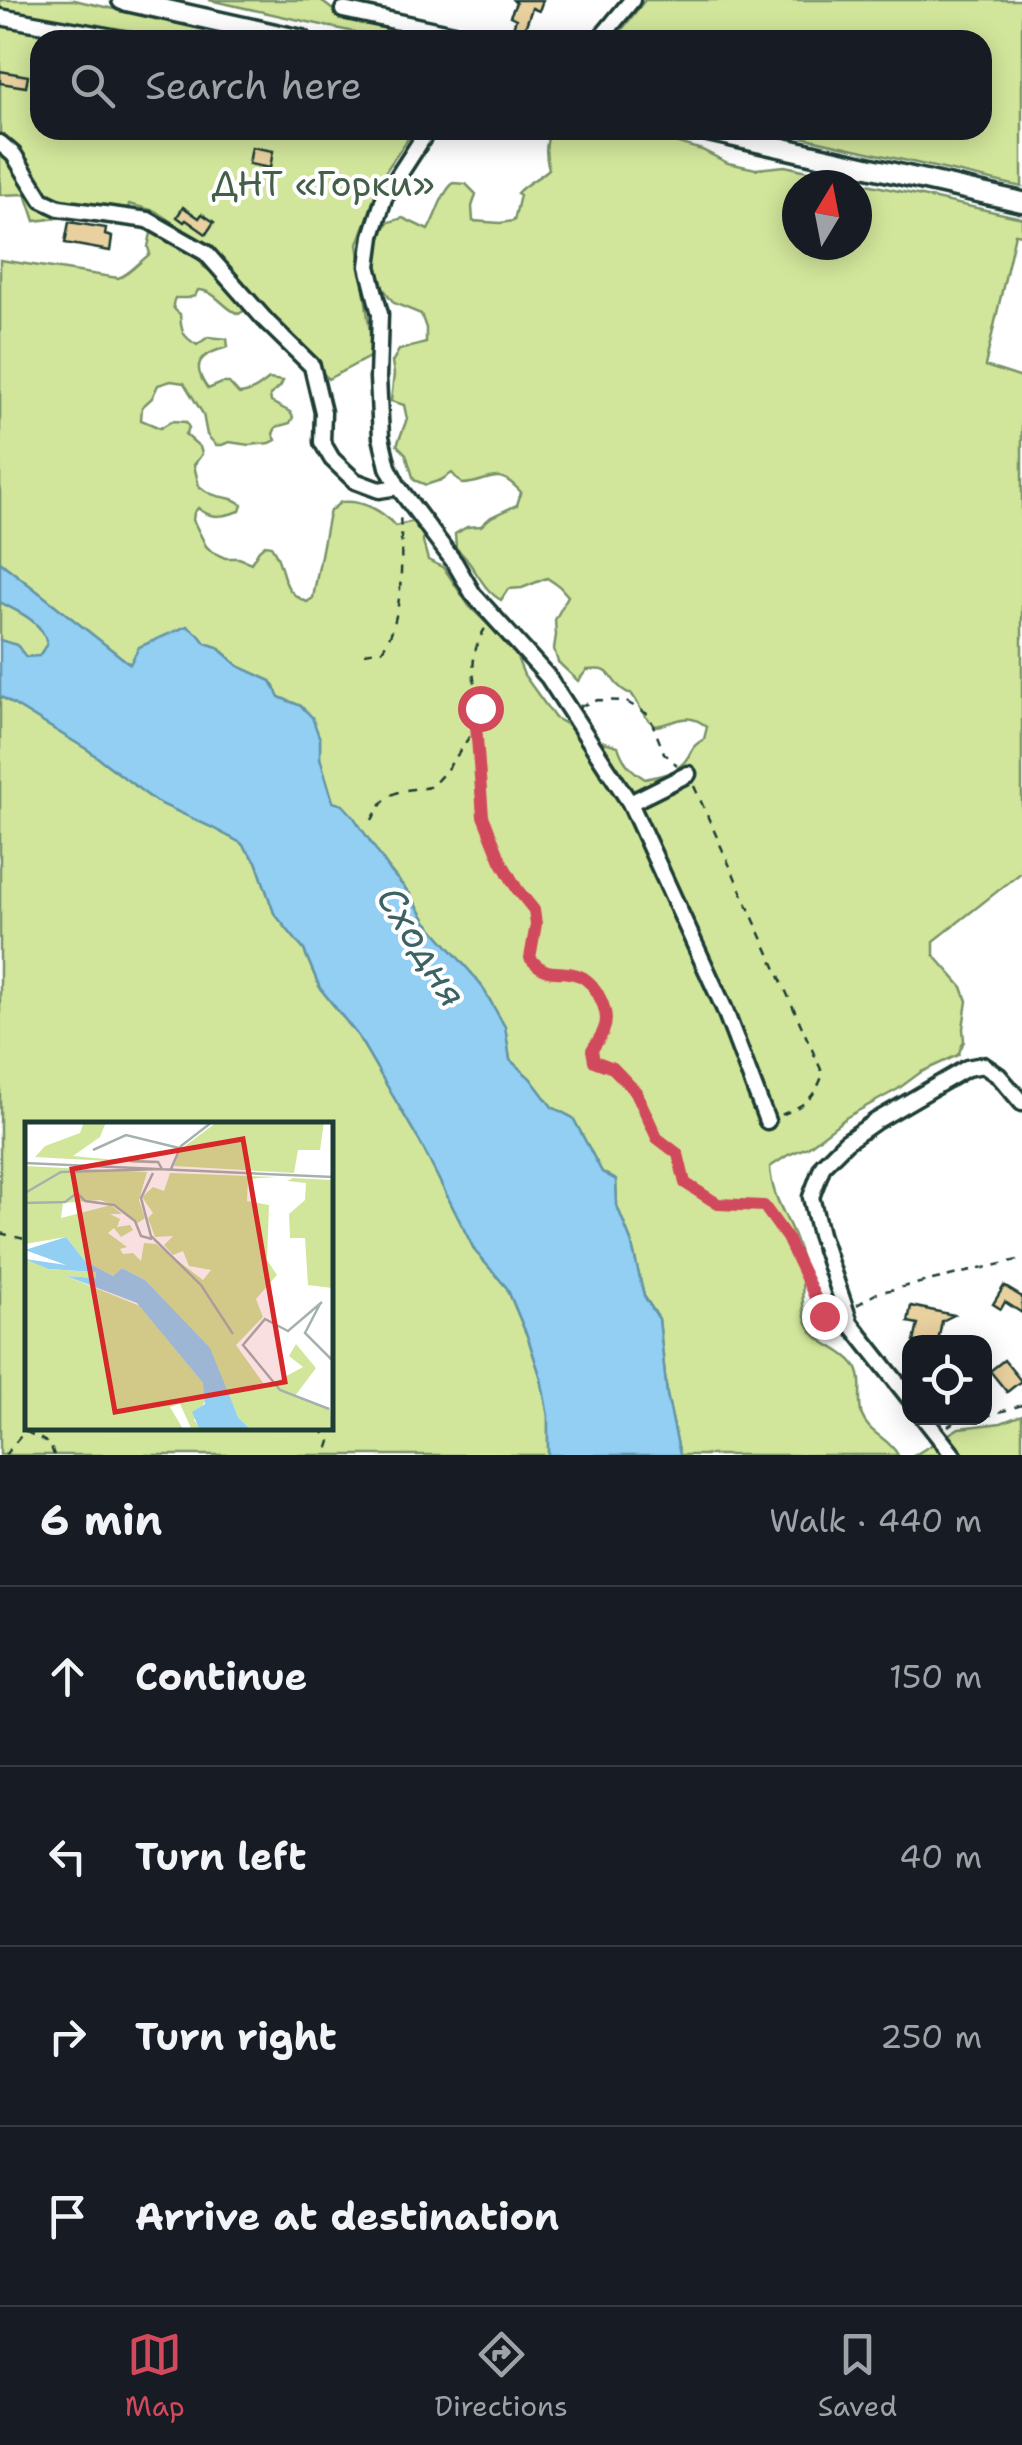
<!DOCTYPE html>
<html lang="en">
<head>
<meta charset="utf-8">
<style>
	:root { --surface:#171b24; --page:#20242c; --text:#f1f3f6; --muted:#9ea1a6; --line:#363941; --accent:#d1495b }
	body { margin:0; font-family:"Shantell Sans",sans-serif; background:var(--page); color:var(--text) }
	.controls { position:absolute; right:30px; bottom:30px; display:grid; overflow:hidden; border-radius:20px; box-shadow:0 5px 25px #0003 }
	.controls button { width:90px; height:90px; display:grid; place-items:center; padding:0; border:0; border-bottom:2px solid var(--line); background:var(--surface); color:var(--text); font:50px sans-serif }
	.compass { position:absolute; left:782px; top:170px; width:90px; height:90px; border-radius:50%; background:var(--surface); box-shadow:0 5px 25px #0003; rotate:10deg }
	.stop { position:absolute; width:30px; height:30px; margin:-22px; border:8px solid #d1495b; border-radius:50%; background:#fff }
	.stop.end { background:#d1495b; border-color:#fff; box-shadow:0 2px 10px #0008 }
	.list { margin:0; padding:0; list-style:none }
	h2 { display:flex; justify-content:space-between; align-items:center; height:130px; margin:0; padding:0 40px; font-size:42px }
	h2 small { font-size:32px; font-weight:400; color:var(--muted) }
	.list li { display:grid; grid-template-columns:65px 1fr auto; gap:30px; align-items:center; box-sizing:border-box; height:180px; padding:0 40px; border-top:2px solid var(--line) }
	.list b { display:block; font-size:38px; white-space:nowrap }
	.list em { font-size:32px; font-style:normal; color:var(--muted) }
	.icon { flex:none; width:55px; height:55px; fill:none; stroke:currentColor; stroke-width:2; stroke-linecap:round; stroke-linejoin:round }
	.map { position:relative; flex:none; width:1022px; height:1455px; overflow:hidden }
	.search { position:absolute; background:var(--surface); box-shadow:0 5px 25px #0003; left:30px; right:30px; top:30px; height:110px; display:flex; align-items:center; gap:25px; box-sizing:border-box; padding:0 35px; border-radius:30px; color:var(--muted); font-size:38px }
	.sheet { height:850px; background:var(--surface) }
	nav { display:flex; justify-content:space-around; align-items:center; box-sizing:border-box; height:140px; border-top:2px solid var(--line); background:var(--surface); font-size:28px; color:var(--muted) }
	nav a { display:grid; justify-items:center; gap:5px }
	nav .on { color:var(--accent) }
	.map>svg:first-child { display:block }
	.green { fill:#d2e69b; stroke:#789268; stroke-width:2.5; fill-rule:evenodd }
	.water { fill:#92cff3; stroke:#6495a7; stroke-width:2.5 }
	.building { fill:#e9d09f; stroke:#1f3d34; stroke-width:2.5 }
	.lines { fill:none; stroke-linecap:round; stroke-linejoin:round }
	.minor-casing { stroke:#1f3d34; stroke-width:21 }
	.major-casing { stroke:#1f3d34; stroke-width:25 }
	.path { stroke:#1f3d34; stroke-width:2.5; stroke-dasharray:8 8; stroke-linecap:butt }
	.minor { stroke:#fff; stroke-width:14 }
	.major { stroke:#fff; stroke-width:18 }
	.route { stroke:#d1495b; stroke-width:12 }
	.labels { text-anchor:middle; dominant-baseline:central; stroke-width:8; stroke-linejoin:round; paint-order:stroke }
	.park-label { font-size:35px; fill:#435f49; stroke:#fff }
	.water-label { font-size:38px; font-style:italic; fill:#3c6264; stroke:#fff }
	.inset-road { fill:none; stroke:#a5b1ae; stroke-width:2.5 }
	.view { fill:#d62828; fill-opacity:0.15; stroke:#d62828; stroke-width:5 }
	.inset-edge { fill:none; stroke:#1f3d34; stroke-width:5 }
</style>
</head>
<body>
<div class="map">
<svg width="1022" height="1455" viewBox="0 0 1022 1455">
	<rect width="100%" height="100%" fill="#fff"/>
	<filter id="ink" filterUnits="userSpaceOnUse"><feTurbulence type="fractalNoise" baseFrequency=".01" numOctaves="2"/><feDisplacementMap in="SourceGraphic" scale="20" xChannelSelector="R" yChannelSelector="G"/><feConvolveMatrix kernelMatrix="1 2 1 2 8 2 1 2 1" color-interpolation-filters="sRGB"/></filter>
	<g filter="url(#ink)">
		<path class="green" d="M 0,0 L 74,0 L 251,40 L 40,40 L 40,130 L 414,130 L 383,175 L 358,244 L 373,355 L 328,379 L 296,340 L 213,250 L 155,211 L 129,204 L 126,221 L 86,214 L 35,221 L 26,194 L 0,195 L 0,10 L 21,13 L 0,8 Z
			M 209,0 L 320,0 L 341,16 L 446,40 L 385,39 Z
			M 645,0 L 1022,0 L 1022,187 L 771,130 L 982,130 L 982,40 L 614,40 Z
			M 551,130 L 626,130 L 648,134 L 702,150 L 728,163 L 756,169 L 785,166 L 1022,218 L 1022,235 L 1015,234 L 985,366 L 1022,378 L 1022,872 L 934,941 L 934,955 L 962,987 L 967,1001 L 963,1028 L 964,1041 L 958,1055 L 921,1072 L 898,1089 L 847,1117 L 808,1147 L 788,1155 L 770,1167 C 772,1201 789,1217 798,1247 C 806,1269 799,1294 805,1317 C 813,1346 838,1344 854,1364 C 866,1380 856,1399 862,1416 C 869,1434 889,1438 898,1455 L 680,1455 L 667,1395 L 659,1319 L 644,1296 L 631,1241 L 617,1206 L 616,1180 L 602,1172 L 573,1118 L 552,1107 L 530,1078 L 510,1060 L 505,1027 L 480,983 L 426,921 L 410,894 L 333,802 L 320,758 L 320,739 L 301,706 L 279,697 L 271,681 L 238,666 L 218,647 L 205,643 L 198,634 L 131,665 L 0,562 L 0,260 L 118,278 C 129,275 140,261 150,254 L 148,247 L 151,233 L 158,232 L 196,255 L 204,267 L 222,278 L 228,290 L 243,304 L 245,310 L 239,314 C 223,309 216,290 198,290 L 195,296 L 188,298 L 175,298 C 171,306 173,309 180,314 C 181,331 182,336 197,345 L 208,337 L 227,339 L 228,347 C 201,354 189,363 208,389 L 222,383 L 229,383 L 239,394 C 252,393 259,387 269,379 L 283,381 L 280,387 L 270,395 L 271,402 L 290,412 L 293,417 L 290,423 L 276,427 L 273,434 L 276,440 L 270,443 L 249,445 L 229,442 L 222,445 L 216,445 L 207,435 L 203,414 L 184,383 L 171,381 L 158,385 L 152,398 L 142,407 L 141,420 L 160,428 L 172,421 L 186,422 L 189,428 L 185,434 L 200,447 L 202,454 L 194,465 L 199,486 C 215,501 231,494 242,505 L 240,511 C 225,516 211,520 198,508 L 194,513 L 193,520 L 206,546 L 212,552 L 225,558 L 239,558 L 251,563 L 259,550 L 265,545 L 271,546 C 287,567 277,590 307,602 L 313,598 L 328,518 L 330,511 L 341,502 C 362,500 382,510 395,526 L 414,521 L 423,531 L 423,542 L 428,560 L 444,568 L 469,606 L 514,650 L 524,675 L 555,718 L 591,738 L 618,746 C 623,763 631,770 645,779 C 662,775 678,773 688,757 C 693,747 694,745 704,739 L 707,727 C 688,711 678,722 656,726 C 644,718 642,711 635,699 C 627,687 634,698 622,689 C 606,677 615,667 587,670 L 578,681 L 558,662 L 554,649 L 556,635 L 555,620 L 568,596 L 559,586 L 547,578 L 522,588 L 508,589 L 501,600 C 480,588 475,564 456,548 L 455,534 L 467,527 L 481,526 L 491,517 L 517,505 L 521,492 C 495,464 492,483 462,484 L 452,473 L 441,480 L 426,485 L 414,480 L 406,454 L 397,445 L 407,419 L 404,405 L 391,401 L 394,374 L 392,362 L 399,350 L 426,343 L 426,328 L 421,314 L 394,303 L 378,281 L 373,262 L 381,232 L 389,222 L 403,218 L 428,230 C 437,214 440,196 453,183 L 466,184 L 476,194 L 472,207 L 473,221 L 500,223 L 514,221 L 520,195 L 517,193 C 527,182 538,179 549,169 C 545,155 545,144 551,130 ZM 797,185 L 857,185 L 857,245 L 797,245 Z
			M 0,602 C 18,612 43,621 47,644 L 39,656 L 25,657 L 17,645 L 0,640 Z
			M 0,696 L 88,750 L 155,801 L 209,826 L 241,843 L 256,861 L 274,913 L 304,950 L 320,988 L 358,1036 L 420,1142 L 475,1251 L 507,1288 L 528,1338 L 541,1378 L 548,1416 L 548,1455 L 0,1455 ZM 28,1125 L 330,1125 L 330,1428 L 28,1428 Z
			M 1022,1415 L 1022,1455 L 915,1455 L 959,1428 L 1001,1423 Z"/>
		<path class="water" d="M 0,562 L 130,664 L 139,647 L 187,626 L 198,634 L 205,643 L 217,647 L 238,666 L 271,681 L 279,697 L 301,706 L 312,717 L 320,739 L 320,758 L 333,802 L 343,805 L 353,816 L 391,872 L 410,894 L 426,921 L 480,983 L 505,1027 L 510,1060 L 530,1078 L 552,1107 L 573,1118 L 602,1172 L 616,1180 L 617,1206 L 631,1241 L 644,1296 L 659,1319 L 667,1395 L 680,1455 L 548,1455 L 548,1416 L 541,1378 L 528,1338 L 507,1288 L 475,1251 L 420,1142 L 358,1036 L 320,988 L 304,950 L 274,913 L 256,861 L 241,843 L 209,826 L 155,801 L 88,750 L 0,696 L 0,640 L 17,645 L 26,657 L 39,656 L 47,644 C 43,621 18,612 0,602 Z"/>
		<path class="building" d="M 513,0 L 543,0 L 539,11 L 532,8 L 521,40 L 510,36 L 516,19 L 510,16 L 516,3 Z
			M 0,71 L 28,76 L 26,87 L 0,83 Z
			M 252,147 L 273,151 L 270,168 L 249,164 Z
			M 183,207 L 199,218 L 202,214 L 214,222 L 206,234 L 186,220 L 184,222 L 177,217 Z
			M 69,222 L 106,228 L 105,235 L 112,237 L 110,251 L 65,243 Z
			M 1004,1286 L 1022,1297 L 1022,1313 L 1005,1302 L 1001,1309 L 993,1304 Z
			M 911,1306 L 954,1315 L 942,1321 L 938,1342 L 914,1342 L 918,1324 L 908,1322 Z
			M 1004,1360 L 1021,1381 L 1007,1392 L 990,1371 Z"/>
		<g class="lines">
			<defs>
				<path id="minor" d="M 343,10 L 482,40
					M 0,17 L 129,40
					M 599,40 L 632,0
					M 428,130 L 384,198 L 372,236 L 368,266 L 380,314 L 378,378 L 381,437 L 388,467 L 398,487 L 455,563 L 473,594 L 548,677 L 630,803 L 724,1008 L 767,1121
					M 0,143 L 14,155 L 42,200 L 59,208 L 148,220 L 206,253 L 266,321 L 312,366 L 323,412 L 322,442 L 332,459 L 355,481 L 379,490 L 398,487
					M 630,803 L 688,774
					M 910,1399 L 850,1323 L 820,1234 L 811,1197 L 823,1165 L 846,1142 L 876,1121 L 967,1068 L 983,1065 L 999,1076 L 1022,1103
					M 924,1418 L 953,1455"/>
				<path id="major" d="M 122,0 L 302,40
					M 704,130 L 1022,202"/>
			</defs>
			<use href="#minor" class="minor-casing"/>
			<use href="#major" class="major-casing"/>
			<path class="path" d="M 365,653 L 382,650 C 405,619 402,551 400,513
				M 580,706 L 598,700 L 625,701 L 649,715 L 664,753 L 677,765
				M 476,725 L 483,816 L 501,861 L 517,889 L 534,910 L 536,925 L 530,958 C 548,981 559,967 580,976 C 596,983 611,1013 605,1029 C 602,1036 596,1043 592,1050 L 595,1061 L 613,1068 L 636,1092 L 657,1138 L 678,1154 L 685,1183 L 718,1204 L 764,1206 L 787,1239 L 824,1316 L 833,1321
				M 694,786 L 823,1074 C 814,1099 805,1105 781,1115
				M 372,820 C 384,798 389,792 413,789 C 416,789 426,788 429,787 C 443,779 469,739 476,724 C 482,709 477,701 475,686 C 471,665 474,643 487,626
				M 0,1233 L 28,1240
				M 857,1305 L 877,1293 L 1022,1259
				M 984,1417 L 1022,1405
				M 948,1426 L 956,1421 L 980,1418
				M 320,1428 L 330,1441 L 326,1455
				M 5,1455 L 25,1431 L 50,1444 L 54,1455"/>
			<use href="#minor" class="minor"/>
			<use href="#major" class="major"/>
		</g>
	</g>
	<g class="lines" filter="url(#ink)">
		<path class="route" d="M 480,708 L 476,725 L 483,816 L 501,861 L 517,889 L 534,910 L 536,924 L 530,958 C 548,980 559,967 580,976 C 596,983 611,1013 604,1029 C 602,1036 596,1043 592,1050 L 594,1061 L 613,1068 L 636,1092 L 657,1138 L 678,1154 L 685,1183 L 718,1204 L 764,1206 L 787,1238 L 824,1316"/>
	</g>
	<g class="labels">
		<g class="park-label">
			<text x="323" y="183">ДНТ «Горки»</text>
		</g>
		<g class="water-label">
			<text transform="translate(422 946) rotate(58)">Сходня</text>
		</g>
	</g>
	<g transform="translate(25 1122)">
		<rect width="308" height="308" fill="#fff"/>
		<path d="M 59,0 L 81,0 L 75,15 L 48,34 L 135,42 L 10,35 L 20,24 L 55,11 ZM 192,0 L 299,0 L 295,28 L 273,28 L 269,51 L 149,44 L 156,27 ZM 0,44 L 122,50 L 114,78 L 120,96 L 113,101 L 90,83 L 75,78 L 38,81 L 36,96 L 86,83 L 97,92 L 85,92 L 95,97 L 92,105 L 105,103 L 108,108 L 96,115 L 89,106 L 83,111 L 102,125 L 95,127 L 98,132 L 108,131 L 116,139 L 119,121 L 131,122 L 178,158 L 186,148 L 164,144 L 158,129 L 148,133 L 139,123 L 148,114 L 130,115 L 123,96 L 128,91 L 117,75 L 128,65 L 139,69 L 145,51 L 252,55 L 223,57 L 222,79 L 244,83 L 242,138 L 252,153 L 231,177 L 238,195 L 211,223 L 241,265 L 278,245 L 264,234 L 271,222 L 291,246 L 270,274 L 305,286 L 307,307 L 225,307 L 213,295 L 182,225 L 120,158 L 97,146 L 88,154 L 60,139 L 41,115 L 0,122 ZM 268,56 L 307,58 L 307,166 L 283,163 L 280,116 L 265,116 L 264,92 L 280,78 L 281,61 L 262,59 ZM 2,137 L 23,147 L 71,150 L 71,156 L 41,154 L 115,184 L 178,261 L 182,276 L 169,298 L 176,307 L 166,306 L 155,282 L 145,285 L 158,307 L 0,308 Z" fill="#d2e69b"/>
		<path d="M 41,115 L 60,139 L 88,154 L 97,146 L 120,158 L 185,226 L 213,295 L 225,307 L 174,306 L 167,290 L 180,282 L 178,261 L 112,181 L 41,154 L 71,156 L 71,150 L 23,147 L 0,137 L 41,143 L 0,128 Z" fill="#92cff3"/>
		<path class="inset-road" d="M 68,28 L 101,13 L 154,26M 105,39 L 133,40 L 137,47M 0,41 L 308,55M 146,47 L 156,24 L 187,0M 128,51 L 116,76 L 126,114 L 176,163 L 208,212M 0,71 L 36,50 L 137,47M 0,81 L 40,80 L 52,71 L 60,79 L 89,83 L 110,99 L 116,114 L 127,117M 297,180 L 263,209 L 240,197 L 218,223 L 255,268 L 304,287M 295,182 L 280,211 L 308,239"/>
		<path class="view" d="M 218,17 L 260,260 L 90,290 L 47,47 Z"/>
		<rect width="308" height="308" class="inset-edge"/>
	</g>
</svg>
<div class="controls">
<button><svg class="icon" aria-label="locate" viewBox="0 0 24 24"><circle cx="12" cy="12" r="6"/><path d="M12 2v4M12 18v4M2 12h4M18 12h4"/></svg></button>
</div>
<svg class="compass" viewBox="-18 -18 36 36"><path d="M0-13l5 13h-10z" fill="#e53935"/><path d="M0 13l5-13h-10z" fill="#9ea1a6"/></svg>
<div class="stop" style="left:480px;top:708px"></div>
<div class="stop end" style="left:824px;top:1316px"></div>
<div class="search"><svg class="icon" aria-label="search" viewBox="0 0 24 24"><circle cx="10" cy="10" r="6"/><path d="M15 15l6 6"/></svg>Search here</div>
</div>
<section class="sheet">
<h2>6 min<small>Walk · 440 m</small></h2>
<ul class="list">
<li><svg class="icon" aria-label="ahead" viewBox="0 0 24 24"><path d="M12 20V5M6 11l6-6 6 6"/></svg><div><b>Continue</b></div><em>150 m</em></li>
<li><svg class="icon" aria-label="left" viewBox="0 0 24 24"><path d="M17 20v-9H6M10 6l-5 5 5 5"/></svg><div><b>Turn left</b></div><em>40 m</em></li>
<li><svg class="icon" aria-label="right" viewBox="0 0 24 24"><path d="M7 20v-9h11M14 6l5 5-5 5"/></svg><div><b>Turn right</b></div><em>250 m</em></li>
<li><svg class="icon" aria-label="arrive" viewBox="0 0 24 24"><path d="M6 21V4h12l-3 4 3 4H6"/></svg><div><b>Arrive at destination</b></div></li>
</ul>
</section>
<nav>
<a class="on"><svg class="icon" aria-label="map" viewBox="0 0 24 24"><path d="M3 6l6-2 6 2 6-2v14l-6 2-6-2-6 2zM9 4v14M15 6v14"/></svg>Map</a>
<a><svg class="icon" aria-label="directions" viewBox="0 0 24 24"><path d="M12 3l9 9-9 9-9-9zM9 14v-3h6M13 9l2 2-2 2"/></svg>Directions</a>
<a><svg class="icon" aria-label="saved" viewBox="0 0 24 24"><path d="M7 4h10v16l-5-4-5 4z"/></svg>Saved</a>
</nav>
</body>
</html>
